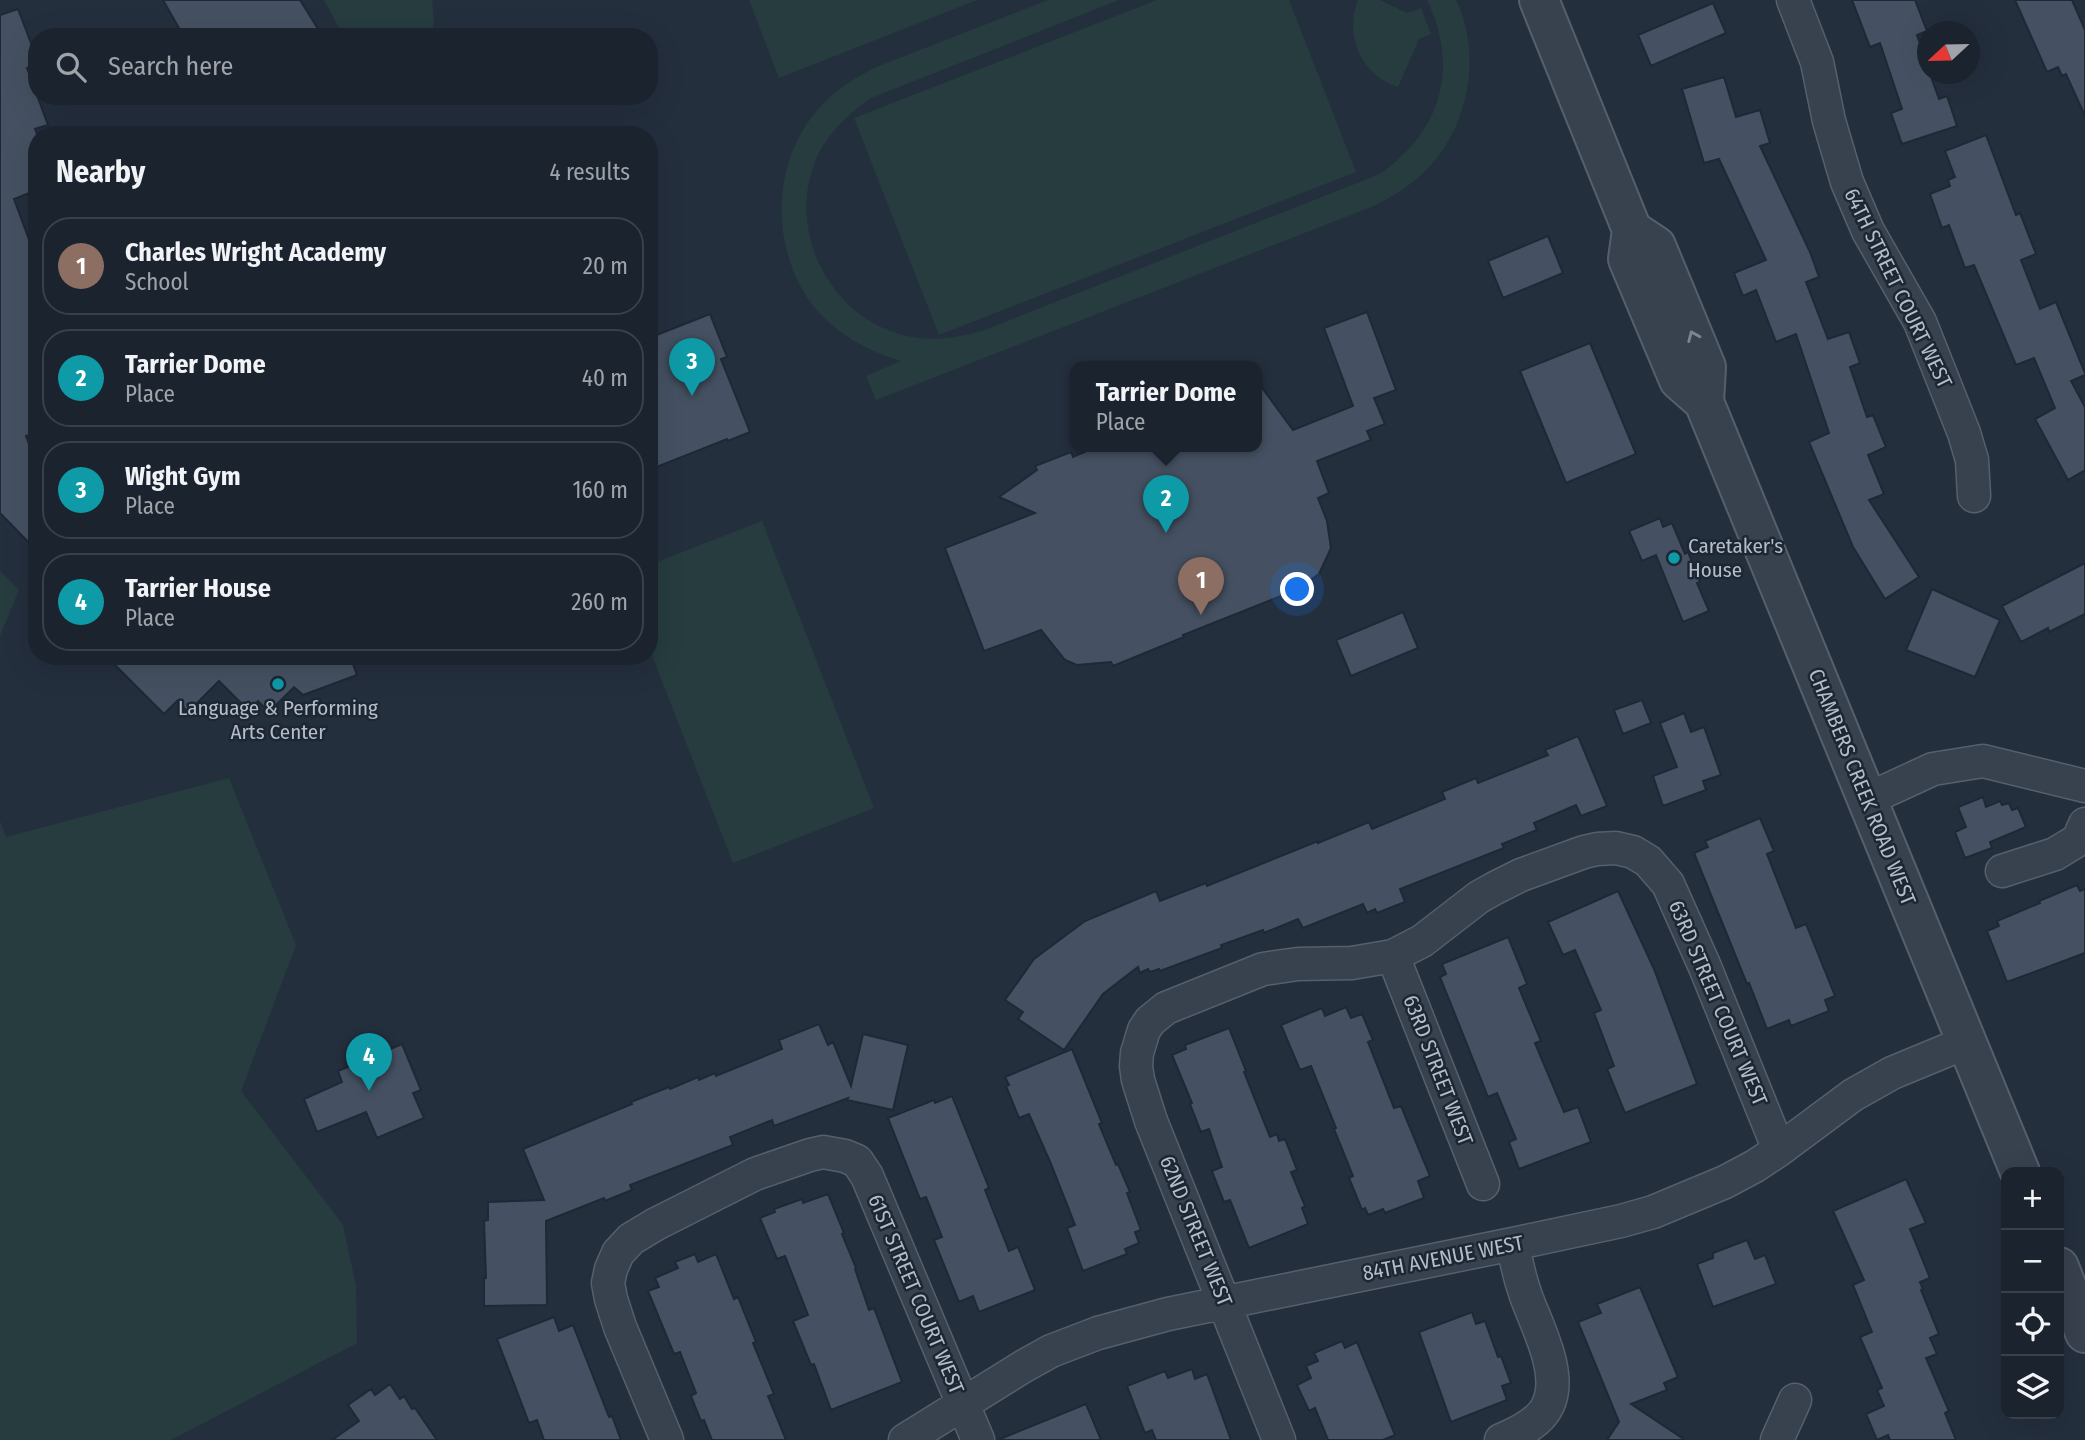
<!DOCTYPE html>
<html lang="en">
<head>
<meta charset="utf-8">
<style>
	:root { --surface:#1b232e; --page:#242b36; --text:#f1f3f6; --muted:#a0a4aa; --line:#39404a; --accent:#0b8043 }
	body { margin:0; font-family:"Fira Sans Condensed",sans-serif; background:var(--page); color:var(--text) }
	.controls { position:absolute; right:21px; bottom:21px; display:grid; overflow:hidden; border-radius:14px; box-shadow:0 7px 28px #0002 }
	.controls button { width:63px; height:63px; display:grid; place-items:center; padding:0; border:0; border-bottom:2px solid var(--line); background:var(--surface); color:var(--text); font:35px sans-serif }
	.compass { position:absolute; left:1917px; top:21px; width:63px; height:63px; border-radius:50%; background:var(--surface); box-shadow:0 7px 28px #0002; rotate:248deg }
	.you { position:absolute; left:1298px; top:590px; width:24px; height:24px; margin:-18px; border:5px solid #fff; border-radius:50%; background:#1a73e8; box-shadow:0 0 0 10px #1a73e833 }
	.badge { display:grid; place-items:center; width:46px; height:46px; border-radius:50%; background:var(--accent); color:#fff; font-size:23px; font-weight:700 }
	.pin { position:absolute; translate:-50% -58px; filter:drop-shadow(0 2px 4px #0008) }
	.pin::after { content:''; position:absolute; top:37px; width:24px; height:21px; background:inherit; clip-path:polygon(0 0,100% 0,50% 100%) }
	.popup { position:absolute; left:1070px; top:361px; width:192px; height:91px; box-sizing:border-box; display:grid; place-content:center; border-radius:14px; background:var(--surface); filter:drop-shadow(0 2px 5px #0005); font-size:23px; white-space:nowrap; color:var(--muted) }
	.popup b { font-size:26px; color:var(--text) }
	.popup::after { content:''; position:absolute; left:50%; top:100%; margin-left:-14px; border:14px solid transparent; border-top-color:var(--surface) }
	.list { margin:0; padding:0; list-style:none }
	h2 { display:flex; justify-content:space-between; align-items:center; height:91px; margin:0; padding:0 28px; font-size:30px }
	h2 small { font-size:23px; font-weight:400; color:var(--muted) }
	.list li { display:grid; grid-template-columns:46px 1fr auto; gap:21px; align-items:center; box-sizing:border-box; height:98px; margin:0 14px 14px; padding:0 14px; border:2px solid var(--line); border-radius:28px }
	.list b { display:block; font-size:26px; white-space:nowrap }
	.list p { margin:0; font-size:23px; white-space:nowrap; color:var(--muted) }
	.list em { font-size:23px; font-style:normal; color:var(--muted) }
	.icon { flex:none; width:38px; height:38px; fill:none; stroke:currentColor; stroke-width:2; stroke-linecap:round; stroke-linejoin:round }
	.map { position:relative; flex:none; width:2085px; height:1440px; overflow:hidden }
	.search { position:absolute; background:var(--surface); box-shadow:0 7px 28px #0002; left:28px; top:28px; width:630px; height:77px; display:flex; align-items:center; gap:18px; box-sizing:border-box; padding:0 24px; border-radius:28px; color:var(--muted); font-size:26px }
	.panel { position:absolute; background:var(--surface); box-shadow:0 7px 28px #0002; left:28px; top:126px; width:630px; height:539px; border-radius:28px }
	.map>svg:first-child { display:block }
	.green { fill:#263c3f }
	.building { fill:#455162; stroke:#1f2835; stroke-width:2 }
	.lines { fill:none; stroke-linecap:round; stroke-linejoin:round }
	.minor-casing { stroke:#565f6c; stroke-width:35 }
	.tertiary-casing { stroke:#565f6c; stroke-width:42 }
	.minor { stroke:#38414e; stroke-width:32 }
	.tertiary { stroke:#38414e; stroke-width:38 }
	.oneway { stroke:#7c8592 }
	.culture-dot { fill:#0f9aa8; stroke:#1d2633; stroke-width:2.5 }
	.labels { text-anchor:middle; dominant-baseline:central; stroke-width:5; stroke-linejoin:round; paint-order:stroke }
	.street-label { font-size:21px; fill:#b4bcc9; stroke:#1d2633 }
	.poi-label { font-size:21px; fill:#b4bcc9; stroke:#1d2633; text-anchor:start }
</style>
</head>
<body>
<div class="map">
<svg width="2085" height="1440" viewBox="0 0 2085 1440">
	<rect width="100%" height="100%" fill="#242f3e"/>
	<path class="green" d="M 324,0 L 432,0 L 434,20 L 432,37 L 344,37 Z
		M 749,0 L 977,0 L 779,78 Z
		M 1048,0 L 1119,0 L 871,98 C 854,110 840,122 828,138 C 778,209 820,314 903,335 C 930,342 956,338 982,331 L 1380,174 C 1441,131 1460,68 1427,0 L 1456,0 C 1482,53 1469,125 1429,167 C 1412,185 1393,197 1371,207 L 876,400 L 866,376 L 901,361 C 868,351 838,335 815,308 C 769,251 770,159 822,105 C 838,88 857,76 879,66 Z
		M 1157,0 L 1289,0 L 1356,172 L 939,335 L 854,118 Z
		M 1358,0 L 1380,0 L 1407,13 L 1421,8 L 1431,34 L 1419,39 L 1398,87 C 1361,76 1344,34 1358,0 Z
		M 762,521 L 874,808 L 733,863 L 649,648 L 649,565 Z
		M 0,571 L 19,590 L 0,636 Z
		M 229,778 L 296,945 L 241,1091 L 343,1225 L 356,1286 L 357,1343 L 171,1440 L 0,1440 L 0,821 L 6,837 Z"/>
	<path class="building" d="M 163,0 L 300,0 L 323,37 L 184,37 Z
		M 1852,0 L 1915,0 L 1927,31 L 1917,35 L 1928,66 L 1928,74 L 1930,74 L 1939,99 L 1947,96 L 1957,126 L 1902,144 L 1891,113 L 1902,109 L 1880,43 L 1870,47 Z
		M 2015,0 L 2072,0 L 2085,30 L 2085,116 L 2066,74 L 2062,76 L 2058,67 L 2047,72 Z
		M 1713,3 L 1726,33 L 1651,66 L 1638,35 Z
		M 18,9 L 37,59 L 37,64 L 27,68 L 48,125 L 35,129 L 37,134 L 37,190 L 14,199 L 37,261 L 37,432 L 26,436 L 35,459 L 30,462 L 37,480 L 37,551 L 0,513 L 0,15 Z
		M 1724,77 L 1736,117 L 1760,110 L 1770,143 L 1760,146 L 1810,252 L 1819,277 L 1806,282 L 1828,339 L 1849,332 L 1860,363 L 1850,367 L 1867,417 L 1873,415 L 1886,447 L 1868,455 L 1884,494 L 1869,500 L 1919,577 L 1885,599 L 1853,547 L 1809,442 L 1829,433 L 1796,334 L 1776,342 L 1756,290 L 1743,296 L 1734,273 L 1766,260 L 1719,159 L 1704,163 L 1682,89 Z
		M 1986,135 L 2016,215 L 2020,213 L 2036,254 L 2021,260 L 2040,309 L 2056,302 L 2085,373 L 2085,375 L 2071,381 L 2085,407 L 2085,470 L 2068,480 L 2035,419 L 2055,408 L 2034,358 L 2016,365 L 1974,265 L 1965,268 L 1949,225 L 1942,228 L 1930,194 L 1950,186 L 1948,180 L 1955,177 L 1945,151 Z
		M 1548,236 L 1563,273 L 1503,298 L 1488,261 Z
		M 1367,312 L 1396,390 L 1374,398 L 1385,424 L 1367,431 L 1371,440 L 1317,461 L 1329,493 L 1318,498 L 1327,521 L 1331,548 L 1319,574 L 1296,590 L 1183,635 L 1184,637 L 1113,666 L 1111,662 L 1077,665 L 1065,660 L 1041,630 L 984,651 L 945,548 L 1035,513 L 999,497 L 1037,470 L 1035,466 L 1071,452 L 1073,457 L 1096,447 L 1257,447 L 1257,381 L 1293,430 L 1353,406 L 1324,328 Z
		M 710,314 L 727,357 L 721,359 L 750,432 L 728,441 L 727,439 L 649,470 L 649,338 Z
		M 1590,343 L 1636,454 L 1566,483 L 1520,371 Z
		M 1660,518 L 1663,527 L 1672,523 L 1685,554 L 1688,552 L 1700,581 L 1697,583 L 1709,611 L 1683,622 L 1656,555 L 1642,561 L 1629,531 Z
		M 2085,563 L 2085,614 L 2049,632 L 2048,628 L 2021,642 L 2002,606 Z
		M 1932,589 L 2000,620 L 1975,677 L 1906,650 Z
		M 1403,612 L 1418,648 L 1351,676 L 1336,640 Z
		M 106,656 L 350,656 L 357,675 L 303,695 L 294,687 L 269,712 L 258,701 L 249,711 L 219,681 L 188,712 L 177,701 L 164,714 Z
		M 1642,700 L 1651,723 L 1623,734 L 1614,710 Z
		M 1684,713 L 1691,732 L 1704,727 L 1721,775 L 1703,781 L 1706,790 L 1663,806 L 1653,776 L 1677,767 L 1660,723 Z
		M 1578,736 L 1607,806 L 1581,816 L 1576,805 L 1534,823 L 1537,830 L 1502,844 L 1504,848 L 1400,889 L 1405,902 L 1377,913 L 1375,909 L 1367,913 L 1363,904 L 1303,928 L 1298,919 L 1264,933 L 1263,930 L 1221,945 L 1222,948 L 1160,971 L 1159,969 L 1150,972 L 1148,969 L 1140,973 L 1138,967 L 1103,994 L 1064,1050 L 1018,1019 L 1023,1012 L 1005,1000 L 1034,959 L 1085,921 L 1156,891 L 1160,901 L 1206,883 L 1207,886 L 1318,841 L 1318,843 L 1369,822 L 1372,829 L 1445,799 L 1442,792 L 1476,778 L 1478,783 L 1548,755 L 1545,750 Z
		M 1983,797 L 1986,807 L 2000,801 L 2002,805 L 2009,803 L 2012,810 L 2018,808 L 2026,827 L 1990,842 L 1992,848 L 1965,858 L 1955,832 L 1966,827 L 1958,807 Z
		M 1760,818 L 1774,851 L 1767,854 L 1796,928 L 1806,924 L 1835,996 L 1825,1000 L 1829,1011 L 1791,1026 L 1789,1020 L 1767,1029 L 1749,983 L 1747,984 L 1694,853 L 1708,847 L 1705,841 Z
		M 2077,885 L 2080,891 L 2085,889 L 2085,953 L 2007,982 L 1987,931 L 1999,926 L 1997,921 L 2040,903 L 2039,901 Z
		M 1618,891 L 1654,969 L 1697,1084 L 1625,1113 L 1607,1069 L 1614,1066 L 1594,1013 L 1601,1010 L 1575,950 L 1563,955 L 1548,922 Z
		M 1508,937 L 1527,984 L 1519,988 L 1541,1041 L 1535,1043 L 1564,1112 L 1578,1107 L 1591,1142 L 1519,1169 L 1509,1142 L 1516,1139 L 1497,1093 L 1488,1097 L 1440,977 L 1446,974 L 1442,964 Z
		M 1346,1007 L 1351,1018 L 1362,1014 L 1373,1040 L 1368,1042 L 1394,1108 L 1401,1106 L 1430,1176 L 1418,1181 L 1424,1198 L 1385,1213 L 1383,1209 L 1368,1215 L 1365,1208 L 1362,1210 L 1349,1178 L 1353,1176 L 1334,1129 L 1336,1128 L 1311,1066 L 1300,1070 L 1281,1025 L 1322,1008 L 1325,1016 Z
		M 819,1024 L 828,1045 L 833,1042 L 851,1086 L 863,1034 L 908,1045 L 893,1110 L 847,1100 L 848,1098 L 774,1126 L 772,1120 L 730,1137 L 733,1145 L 630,1185 L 632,1190 L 605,1201 L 604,1198 L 546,1221 L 547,1305 L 484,1306 L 484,1278 L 486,1278 L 484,1221 L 488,1220 L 488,1202 L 544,1200 L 523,1149 L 632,1104 L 631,1102 L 669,1087 L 670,1089 L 698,1077 L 699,1080 L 715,1073 L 716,1076 L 782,1049 L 779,1040 Z
		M 1229,1028 L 1246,1071 L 1244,1072 L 1270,1137 L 1277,1134 L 1279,1141 L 1285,1139 L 1297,1170 L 1291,1172 L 1305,1206 L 1302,1208 L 1308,1224 L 1249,1248 L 1230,1200 L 1224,1202 L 1212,1171 L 1222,1167 L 1209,1129 L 1201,1132 L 1190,1104 L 1192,1103 L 1172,1055 L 1186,1049 L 1185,1045 Z
		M 402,1044 L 421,1090 L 413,1093 L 424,1118 L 377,1138 L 366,1112 L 317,1132 L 304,1099 L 342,1082 L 338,1071 Z
		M 1072,1049 L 1102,1123 L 1099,1124 L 1116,1165 L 1118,1164 L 1130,1192 L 1127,1193 L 1141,1230 L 1135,1232 L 1139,1243 L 1125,1249 L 1127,1254 L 1083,1271 L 1067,1228 L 1075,1225 L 1051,1164 L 1029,1114 L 1019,1118 L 1006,1086 L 1009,1085 L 1005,1077 Z
		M 952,1096 L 989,1188 L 985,1190 L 1009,1251 L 1018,1247 L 1035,1290 L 979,1312 L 973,1296 L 959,1302 L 934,1240 L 942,1237 L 926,1197 L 920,1199 L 888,1118 L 934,1100 L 935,1103 Z
		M 1906,1179 L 1926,1223 L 1910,1229 L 1930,1278 L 1920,1282 L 1923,1289 L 1921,1290 L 1939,1334 L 1930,1338 L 1937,1354 L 1926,1358 L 1949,1411 L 1945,1413 L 1956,1440 L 1890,1440 L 1888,1435 L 1877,1440 L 1866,1414 L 1884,1406 L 1877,1390 L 1882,1388 L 1860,1337 L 1872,1332 L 1853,1285 L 1864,1280 L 1833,1211 Z
		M 828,1194 L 844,1233 L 842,1234 L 856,1268 L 855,1269 L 869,1310 L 874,1308 L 902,1382 L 831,1410 L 814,1364 L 811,1365 L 793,1321 L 808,1315 L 785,1256 L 777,1259 L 760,1218 L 775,1212 L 774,1209 L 802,1199 L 803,1203 Z
		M 1747,1240 L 1755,1259 L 1765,1255 L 1776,1284 L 1713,1307 L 1697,1264 L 1713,1258 L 1713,1253 Z
		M 695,1254 L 698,1262 L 716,1254 L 734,1299 L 738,1297 L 756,1342 L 753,1343 L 774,1394 L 768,1396 L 786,1440 L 712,1440 L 704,1420 L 701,1421 L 691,1396 L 696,1393 L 680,1352 L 674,1354 L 648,1291 L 659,1287 L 655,1278 L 678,1268 L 675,1262 Z
		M 1640,1287 L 1678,1377 L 1664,1383 L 1667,1390 L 1631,1404 L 1685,1440 L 1607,1440 L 1619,1422 L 1578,1322 L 1601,1313 L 1597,1304 Z
		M 1472,1312 L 1476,1324 L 1485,1321 L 1498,1357 L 1501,1356 L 1511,1383 L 1502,1386 L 1507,1400 L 1451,1422 L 1419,1332 Z
		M 554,1317 L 559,1331 L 573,1325 L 609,1417 L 612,1416 L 621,1440 L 544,1440 L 537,1420 L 529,1423 L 497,1339 Z
		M 1342,1341 L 1345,1348 L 1357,1342 L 1395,1435 L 1383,1440 L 1328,1440 L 1315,1408 L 1309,1411 L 1297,1385 L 1311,1378 L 1306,1366 L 1318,1361 L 1314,1353 Z
		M 1192,1369 L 1195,1379 L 1207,1374 L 1231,1440 L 1156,1440 L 1152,1430 L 1145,1433 L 1127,1386 L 1165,1371 L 1168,1378 Z
		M 390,1384 L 400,1399 L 404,1396 L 412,1409 L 415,1408 L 437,1440 L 332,1440 L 359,1421 L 348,1405 L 371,1389 L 375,1395 Z
		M 1086,1404 L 1101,1440 L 1000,1440 L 1000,1439 Z"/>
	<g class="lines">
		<defs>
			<path id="minor" d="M 1793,0 L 1817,62 L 1829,121 L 1847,182 L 1868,231 L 1920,322 L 1964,433 L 1972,460 L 1974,496
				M 1868,799 L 1933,769 L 1983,761 L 2085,786
				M 2002,871 L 2055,854 L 2078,840 L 2085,824
				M 1393,956 L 1483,1184
				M 667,1440 L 620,1327 L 611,1299 L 608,1283 L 611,1269 L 618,1253 L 631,1239 L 656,1224 L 755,1174 L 810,1155 L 823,1152 L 845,1156 L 857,1161 L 867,1176 L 978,1440
				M 905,1440 L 1024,1366 L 1051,1351 L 1098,1333 L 1168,1314 L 1513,1244 L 1621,1221 L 1653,1212 L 1725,1182 L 1755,1166 L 1779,1150 L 1853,1095 L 1892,1073 L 1967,1042
				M 1279,1440 L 1151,1121 L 1138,1080 L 1136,1066 L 1137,1053 L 1144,1030 L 1150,1021 L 1166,1008 L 1263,969 L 1298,964 L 1352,963 L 1393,956 L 1422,941 L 1479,897 L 1495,888 L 1521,875 L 1584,852 L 1597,849 L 1616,848 L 1633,852 L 1648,861 L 1668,884 L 1705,967 L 1779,1150
				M 1501,1440 C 1518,1433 1540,1423 1548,1405 C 1563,1373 1537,1327 1526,1296 C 1520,1279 1516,1262 1513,1244
				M 1777,1440 L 1795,1400"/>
			<path id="tertiary" d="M 1539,0 L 1632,230 L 1628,259 L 1679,380 L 1704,402
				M 1632,230 L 1656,246 L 1706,367 L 1704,402 L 2020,1172
				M 2059,1267 L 2085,1333"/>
		</defs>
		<use href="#minor" class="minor-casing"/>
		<use href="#tertiary" class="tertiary-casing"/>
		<use href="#minor" class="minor"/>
		<use href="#tertiary" class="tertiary"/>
	</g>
	<defs><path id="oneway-chevron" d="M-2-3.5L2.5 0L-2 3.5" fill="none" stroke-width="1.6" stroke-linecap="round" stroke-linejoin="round" transform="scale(1.75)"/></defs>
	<use class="oneway" href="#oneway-chevron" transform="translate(1693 336) rotate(-113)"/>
	<g class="culture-dot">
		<circle cx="1674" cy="558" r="7"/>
		<circle cx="278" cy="684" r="7"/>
	</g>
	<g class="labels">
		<g class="street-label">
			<text transform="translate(1898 288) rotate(64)">64TH STREET COURT WEST</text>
			<text transform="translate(1862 787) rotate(68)">CHAMBERS CREEK ROAD WEST</text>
			<text transform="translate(1718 1003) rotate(67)">63RD STREET COURT WEST</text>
			<text transform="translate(1438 1070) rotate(69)">63RD STREET WEST</text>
			<text transform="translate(1196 1231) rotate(68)">62ND STREET WEST</text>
			<text transform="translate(1443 1258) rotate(-11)">84TH AVENUE WEST</text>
			<text transform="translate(916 1294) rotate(67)">61ST STREET COURT WEST</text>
		</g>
		<g class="poi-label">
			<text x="1688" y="546">Caretaker's<tspan x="1688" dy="24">House</tspan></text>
			<text x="278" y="708" text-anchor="middle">Language &amp; Performing<tspan x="278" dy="24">Arts Center</tspan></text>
		</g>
	</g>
</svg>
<div class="controls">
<button>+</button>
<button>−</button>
<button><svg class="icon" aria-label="locate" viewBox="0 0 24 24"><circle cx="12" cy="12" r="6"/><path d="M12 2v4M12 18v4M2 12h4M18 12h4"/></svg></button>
<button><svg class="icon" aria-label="layers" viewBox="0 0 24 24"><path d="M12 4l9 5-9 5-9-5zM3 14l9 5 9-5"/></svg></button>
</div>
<svg class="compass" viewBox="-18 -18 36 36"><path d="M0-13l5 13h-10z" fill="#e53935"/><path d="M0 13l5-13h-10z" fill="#a0a4aa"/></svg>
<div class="you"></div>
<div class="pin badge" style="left:1201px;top:615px;background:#8d6e63">1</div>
<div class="pin badge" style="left:1166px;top:533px;background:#0f9aa8">2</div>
<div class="popup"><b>Tarrier Dome</b>Place</div>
<div class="pin badge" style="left:692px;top:396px;background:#0f9aa8">3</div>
<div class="pin badge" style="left:369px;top:1091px;background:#0f9aa8">4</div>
<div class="search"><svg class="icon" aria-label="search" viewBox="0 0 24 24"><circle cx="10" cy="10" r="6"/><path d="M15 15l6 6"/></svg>Search here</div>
<section class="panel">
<h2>Nearby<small>4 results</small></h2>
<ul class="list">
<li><span class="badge" style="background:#8d6e63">1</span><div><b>Charles Wright Academy</b><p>School</p></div><em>20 m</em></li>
<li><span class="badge" style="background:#0f9aa8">2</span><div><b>Tarrier Dome</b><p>Place</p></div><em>40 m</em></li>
<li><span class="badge" style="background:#0f9aa8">3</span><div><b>Wight Gym</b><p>Place</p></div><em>160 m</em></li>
<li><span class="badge" style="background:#0f9aa8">4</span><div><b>Tarrier House</b><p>Place</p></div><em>260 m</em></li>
</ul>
</section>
</div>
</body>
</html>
